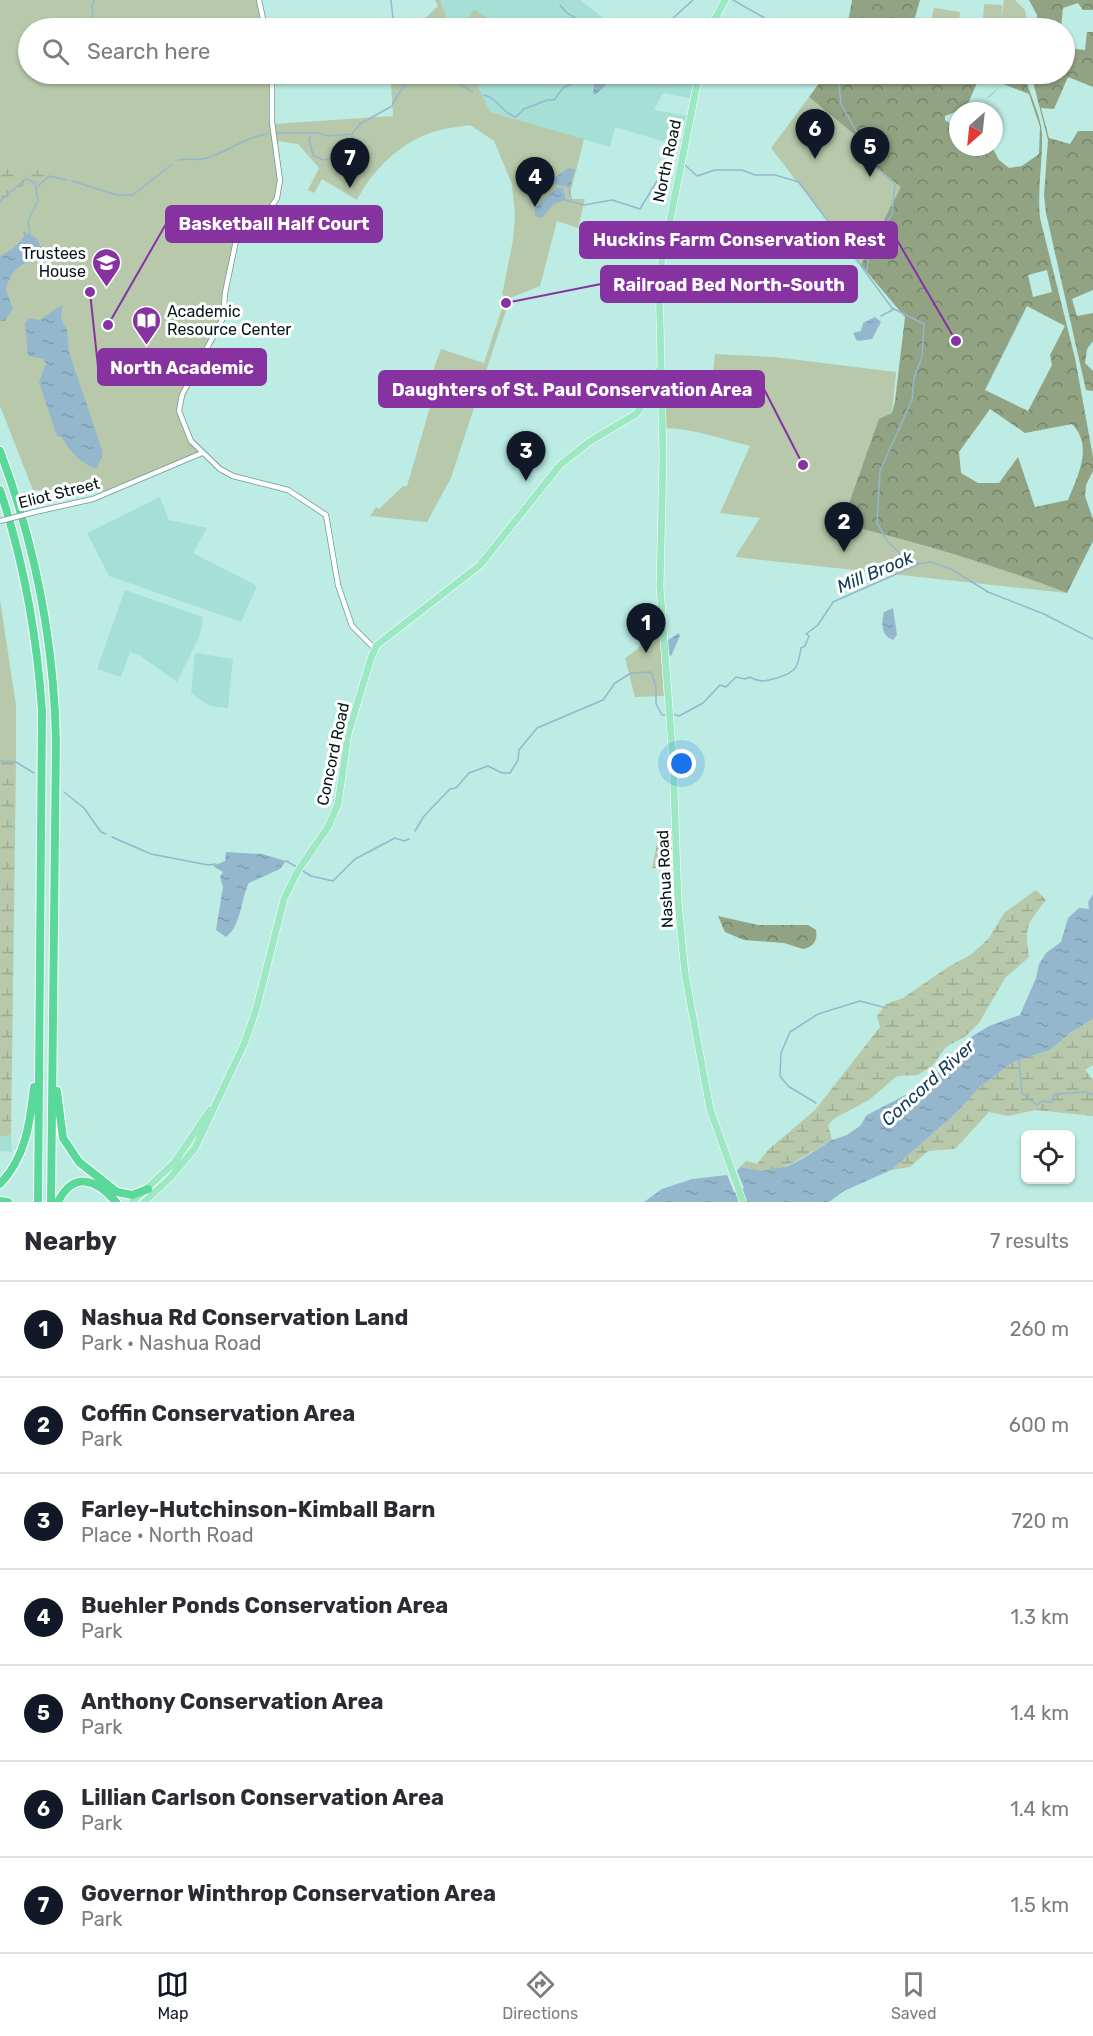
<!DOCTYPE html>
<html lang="en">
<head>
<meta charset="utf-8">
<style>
	:root { --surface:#fff; --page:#f7f7f7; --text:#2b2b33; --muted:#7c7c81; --line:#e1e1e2; --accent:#111827 }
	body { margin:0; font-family:Rubik,sans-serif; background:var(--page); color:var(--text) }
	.controls { position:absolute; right:18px; bottom:18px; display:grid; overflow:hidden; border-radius:9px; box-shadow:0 2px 4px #0004 }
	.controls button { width:54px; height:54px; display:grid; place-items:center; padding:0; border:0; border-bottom:2px solid var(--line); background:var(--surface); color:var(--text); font:30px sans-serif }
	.compass { position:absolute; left:949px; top:102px; width:54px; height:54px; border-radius:50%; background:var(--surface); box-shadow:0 2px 4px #0004; rotate:207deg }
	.you { position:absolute; left:682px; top:764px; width:21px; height:21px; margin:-15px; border:4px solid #fff; border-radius:50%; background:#1a73e8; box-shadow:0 0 0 9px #1a73e833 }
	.badge { display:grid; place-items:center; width:39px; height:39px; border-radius:50%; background:var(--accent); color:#fff; font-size:20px; font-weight:700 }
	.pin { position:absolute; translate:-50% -50px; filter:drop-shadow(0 2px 3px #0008) }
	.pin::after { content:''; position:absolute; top:32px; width:21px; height:18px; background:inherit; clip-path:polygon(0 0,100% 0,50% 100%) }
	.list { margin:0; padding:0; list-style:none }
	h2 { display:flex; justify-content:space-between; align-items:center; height:78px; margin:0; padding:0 24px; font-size:26px }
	h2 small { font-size:20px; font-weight:400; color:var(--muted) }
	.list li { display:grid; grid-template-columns:39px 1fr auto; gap:18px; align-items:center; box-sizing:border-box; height:96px; padding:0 24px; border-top:2px solid var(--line) }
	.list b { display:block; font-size:22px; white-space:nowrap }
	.list p { margin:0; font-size:20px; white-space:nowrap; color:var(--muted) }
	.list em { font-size:20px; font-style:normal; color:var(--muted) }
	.icon { flex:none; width:33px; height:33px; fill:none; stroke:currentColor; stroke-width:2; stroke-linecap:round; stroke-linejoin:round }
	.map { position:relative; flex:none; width:1093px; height:1202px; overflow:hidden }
	.search { position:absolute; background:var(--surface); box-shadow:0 2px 4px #0004; left:18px; right:18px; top:18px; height:66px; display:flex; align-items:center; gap:15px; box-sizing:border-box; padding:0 21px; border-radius:33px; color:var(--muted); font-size:22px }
	.sheet { height:750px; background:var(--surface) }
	nav { display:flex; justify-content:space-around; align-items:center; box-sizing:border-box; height:84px; border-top:2px solid var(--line); background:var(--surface); font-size:16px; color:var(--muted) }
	nav a { display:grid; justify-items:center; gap:3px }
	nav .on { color:var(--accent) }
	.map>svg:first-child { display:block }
	.built { fill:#a6dfd6 }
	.green { fill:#b7c9aa }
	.forest { fill:url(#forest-crowns); fill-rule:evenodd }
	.wetland { fill:url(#wetland-marsh) }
	.cemetery { fill:url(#cemetery-stones) }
	.water { fill:url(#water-ripples) }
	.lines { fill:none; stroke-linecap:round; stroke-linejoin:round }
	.stream { stroke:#95b7ce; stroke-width:1.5 }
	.minor-casing { stroke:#6c9a93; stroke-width:6 }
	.major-casing { stroke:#fff; stroke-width:8 }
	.highway-casing { stroke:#fff; stroke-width:10 }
	.minor { stroke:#fff; stroke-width:4.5 }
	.major { stroke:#9ce8c2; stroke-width:7 }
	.highway { stroke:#5ad899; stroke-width:8 }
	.minor-bridge-casing { stroke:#6c9a93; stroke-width:6; stroke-linecap:butt }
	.minor-bridge { stroke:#fff; stroke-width:4.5 }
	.labels { text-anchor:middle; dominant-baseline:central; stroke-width:6; stroke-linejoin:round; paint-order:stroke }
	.street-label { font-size:16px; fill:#051715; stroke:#fff }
	.poi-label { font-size:16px; fill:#051715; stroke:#fff; text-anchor:end }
	.water-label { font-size:18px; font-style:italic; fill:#113d56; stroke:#fff }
	.leader { fill:none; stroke:#8632a1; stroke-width:2 }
	.callout-dot { fill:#8632a1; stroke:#fff; stroke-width:2 }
	.callout { fill:#8632a1; stroke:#8632a1; stroke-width:2 }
	.callout-label { font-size:18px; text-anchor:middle; font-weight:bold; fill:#fff }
</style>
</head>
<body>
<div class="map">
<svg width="1093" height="1202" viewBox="0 0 1093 1202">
	<defs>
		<pattern id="forest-crowns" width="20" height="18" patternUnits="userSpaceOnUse" patternTransform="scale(1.5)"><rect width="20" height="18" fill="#91a383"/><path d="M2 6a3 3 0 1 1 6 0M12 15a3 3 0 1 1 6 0" fill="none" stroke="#74846a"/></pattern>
		<pattern id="wetland-marsh" width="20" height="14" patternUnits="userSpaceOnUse" patternTransform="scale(1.5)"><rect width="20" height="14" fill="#b7c9aa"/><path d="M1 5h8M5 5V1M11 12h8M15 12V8" fill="none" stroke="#9cac91"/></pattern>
		<pattern id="cemetery-stones" width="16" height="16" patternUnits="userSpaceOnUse" patternTransform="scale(1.5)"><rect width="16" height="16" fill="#b7c9aa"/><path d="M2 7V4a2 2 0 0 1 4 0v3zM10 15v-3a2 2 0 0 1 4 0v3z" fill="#9cac91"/></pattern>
		<pattern id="water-ripples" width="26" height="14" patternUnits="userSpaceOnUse" patternTransform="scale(1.5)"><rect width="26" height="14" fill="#95b7ce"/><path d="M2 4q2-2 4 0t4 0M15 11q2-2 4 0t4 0" fill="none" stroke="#7f9db0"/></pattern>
	</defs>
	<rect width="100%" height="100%" fill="#bcece4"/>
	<path class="built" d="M 440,0 L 580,0 L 616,28 L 451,28 Z
		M 472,74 L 695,74 L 690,98 L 663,93 L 654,110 L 687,116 L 678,146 L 615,127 L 610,147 L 489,112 Z
		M 160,497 L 169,520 L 207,528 L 193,553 L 257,586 L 241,622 L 109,576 L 87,533 Z
		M 125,590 L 203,617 L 200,635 L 177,682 L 139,655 L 130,652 L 121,677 L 97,669 Z
		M 195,653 L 233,659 L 228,708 L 210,706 L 191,693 Z
		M 11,1135 L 12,1152 L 0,1151 L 0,1137 Z"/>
	<path class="green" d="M 0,0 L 258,0 L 265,28 L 28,28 L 28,74 L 272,74 L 272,122 L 279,167 L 277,198 L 272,206 L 241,229 L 230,268 L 224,312 L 179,406 L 191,441 L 202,453 L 110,491 L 33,490 L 0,406 Z
		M 435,0 L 440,0 L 451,28 L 415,28 L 438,6 Z
		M 1004,0 L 1015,0 L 1025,10 L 1028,28 L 1001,28 L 1001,20 L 983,19 L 984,4 L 1002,5 L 1001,19 Z
		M 934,8 L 960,12 L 958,27 L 931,22 Z
		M 474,9 L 486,17 L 489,28 L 463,28 Z
		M 395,74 L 472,74 L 490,112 L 584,139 L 569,199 L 585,199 L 578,228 L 557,221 L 540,286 L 510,298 L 451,478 L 427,522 L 370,516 L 376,507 L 379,509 L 403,486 L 407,486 L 431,404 L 434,368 L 441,349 L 484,363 L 506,296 L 502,295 L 513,240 L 515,214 L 512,184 L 494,141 L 470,125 C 458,127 445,128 433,132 C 400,143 372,170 357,200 L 322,179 L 314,193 L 308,190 L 319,168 L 298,144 L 277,141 L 274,124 L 393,116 L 391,84 Z
		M 809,97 L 869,147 L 858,154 L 902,187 L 861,265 L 771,148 Z
		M 715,354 L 774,357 L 896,372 L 892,413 L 847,524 L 1015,572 L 1067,593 L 735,557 L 760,518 L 720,513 L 750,446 C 722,439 694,429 665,428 L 665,372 L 713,372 Z
		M 0,600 L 16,705 L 16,762 L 0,761 Z
		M 658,609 L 664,696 L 635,697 L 625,658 L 638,649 Z"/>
	<path class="forest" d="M 852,0 L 920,0 L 912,28 L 847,28 Z
		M 1029,0 L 1093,0 L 1093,10 L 1083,10 L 1078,3 L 1063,8 L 1061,28 L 1036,28 L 1037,15 Z
		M 1087,32 L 1093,32 L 1093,87 L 1068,77 L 1054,109 L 1041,108 L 1049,138 L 1070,144 L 1078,131 L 1093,131 L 1093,290 L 1072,299 L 1077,316 L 1093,313 L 1093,341 L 1087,349 L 1085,363 L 1093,371 L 1093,391 L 1086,390 L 1046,213 L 1044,195 L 1048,140 L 1031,74 L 1064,74 L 1065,48 L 1085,50 Z
		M 826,74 L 981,74 L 966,108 L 945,116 L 945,120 L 958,128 L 958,147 L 992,147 L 999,160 L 1009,168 L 1022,166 L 1039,154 L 1040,127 L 1029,94 L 1003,84 L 988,98 L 986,111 L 988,97 L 1003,84 L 1008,74 L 1024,74 C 1029,93 1040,113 1042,133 C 1043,161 1037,189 1040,218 L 1075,358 L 1093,457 L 1093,471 L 1086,485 L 1085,496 L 1093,519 L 1093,541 L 1067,593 C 995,565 922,544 847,525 L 841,526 L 879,419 L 892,413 L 895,401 L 905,317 L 861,265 L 901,187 L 858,153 L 868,146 L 809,97 ZM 1047,270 L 1052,292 L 1033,297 L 1028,275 ZM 1027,306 L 1065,326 L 1050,355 L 1052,365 L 1028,411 L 985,390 ZM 990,409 L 1025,433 L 1072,424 C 1093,446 1079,473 1068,500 L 1035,507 L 1018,457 L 999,483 L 978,483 L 961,473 L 959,452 Z
		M 718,916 L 758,925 L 808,925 L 816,930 C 818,941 813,947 803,949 L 784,943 L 744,940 L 725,932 Z"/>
	<path class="wetland" d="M 421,74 L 454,74 L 450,79 L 424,77 Z
		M 0,169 L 37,170 L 46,177 L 22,186 L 0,202 Z
		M 0,761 L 16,762 L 11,1135 L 0,1137 Z
		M 1036,890 L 1046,900 C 1027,924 1024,927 1029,957 L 1005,978 L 979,1023 L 966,1036 L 946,1047 L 933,1065 L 918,1075 L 897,1076 L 869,1100 L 835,1118 L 828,1125 L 832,1140 C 808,1153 787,1172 758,1171 C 752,1171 746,1167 740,1167 L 746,1161 L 757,1164 L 769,1149 L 815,1110 L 880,1027 L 877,1016 L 886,1004 L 903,998 L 948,967 L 972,954 L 989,938 L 1004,913 Z
		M 1093,1019 L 1093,1065 L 1085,1070 L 1093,1080 L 1093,1116 L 1036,1110 L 1008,1116 L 989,1112 L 955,1149 L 928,1151 L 910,1167 L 891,1170 L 954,1115 L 980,1087 L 1013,1062 L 1050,1050 L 1070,1033 Z"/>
	<path class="cemetery" d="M 660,830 L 672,834 L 672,868 L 652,868 Z"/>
	<path class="water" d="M 595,76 L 606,85 L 595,95 L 593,93 Z
		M 568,168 L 575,169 L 570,188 L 556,184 L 542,192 L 552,180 Z
		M 557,188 L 563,188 L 566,200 L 554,204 L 542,218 L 535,216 L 535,208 Z
		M 23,231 L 36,238 L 46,256 C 25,262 11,266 6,290 L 13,309 L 5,321 L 0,321 L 0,256 L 15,247 L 24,237 Z
		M 62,305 L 61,319 L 67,330 L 69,352 L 103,453 L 97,468 C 84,467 68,450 62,437 L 57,436 L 39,382 L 46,363 L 43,359 L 28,356 L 25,323 L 29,318 L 39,320 Z
		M 875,317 L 881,322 L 872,339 L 857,341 L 853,333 L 861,331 L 863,323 Z
		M 893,608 L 897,635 L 893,640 C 881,636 881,623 884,612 Z
		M 679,633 L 680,636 L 671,656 L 668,653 L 668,640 Z
		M 226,852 L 262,854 L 286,861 L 280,869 L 249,883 C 240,900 242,925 226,937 L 216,930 L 223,887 L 220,877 L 223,872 L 213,866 L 225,861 Z
		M 1093,894 L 1093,1019 L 1070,1033 L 1050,1050 L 1013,1062 L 980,1087 L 954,1115 L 891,1170 L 844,1191 L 829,1202 L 644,1202 L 662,1189 L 692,1179 L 727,1175 L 734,1192 L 744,1188 L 737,1171 L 740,1167 L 762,1171 L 788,1166 L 802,1159 L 832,1140 L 847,1135 L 860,1126 L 867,1115 L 919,1088 L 943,1068 L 971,1037 L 989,1026 L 1020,1015 L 1036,978 L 1039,964 L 1046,953 L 1061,942 L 1068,918 L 1079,908 L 1089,909 L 1088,902 Z"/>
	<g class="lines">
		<path class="stream" d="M 391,0 L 394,28
			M 733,0 L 775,24 L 801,28
			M 560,5 L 567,13 L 586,24 L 587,28
			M 94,28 L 92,7 L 94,0
			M 662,28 L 693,0
			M 592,74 L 595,76
			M 838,74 L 841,104 L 858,134 L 866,160 L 895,184 L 892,214 L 869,250 L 867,271
			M 450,79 L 473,92
			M 605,84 L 616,74
			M 484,95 C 499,98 501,113 516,117 L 524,109 L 547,100 L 554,100 L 563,88 L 590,74
			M 277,133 L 320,133 L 328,136 L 352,134 L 360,124 L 392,106 C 396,93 408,89 404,74
			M 311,136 L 309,139 L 313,155 L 323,160 L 341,157 L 353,141 L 352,135
			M 178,160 C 187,158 198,161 207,158 C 228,152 246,136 268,134
			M 685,165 L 697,176 L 715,170 L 742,170 L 755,175 L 775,175 L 799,182 L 892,308 L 924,324 L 922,357 L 914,378 L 912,400 L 880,471 L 877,523 L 888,542 L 903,556 L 919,564
			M 72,181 L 117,195 L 133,195 L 171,165
			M 36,188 L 49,176 L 67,180
			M 569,189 L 571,200
			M 566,200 L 584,205 L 612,200 L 640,209 L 663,171 L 673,162
			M 0,201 L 26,179 L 35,183 L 38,201 L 28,220 L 30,234
			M 881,316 L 894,309
			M 673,714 L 679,716 L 703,703 L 720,685 L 726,687 L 736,677 L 745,679 L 750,677 C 761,683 766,681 777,678 C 797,672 798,667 801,648 L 805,646 L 809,636 L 806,634 L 818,625 L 833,602 L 919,564 L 931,562 L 951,569 L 988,592 L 1044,614 L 1093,639
			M 0,761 L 16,762 L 34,773
			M 64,792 L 84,808 L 101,832 L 106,834
			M 415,831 L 424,816 L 450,789 L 456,788 L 469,773 L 488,766 L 502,773 L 510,773 L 518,760 L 519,750 L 537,728 L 603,700 L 615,683 L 631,673 L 651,672 L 656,686 L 656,704 L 662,715 L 665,715
			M 112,837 L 151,854 L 208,865 L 216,864
			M 286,861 L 297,867
			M 303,871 L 311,876 L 333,881 L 355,859 L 395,838 L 404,841 L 409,839
			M 1019,1060 L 1022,1093 L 1037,1105 L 1042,1101 L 1052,1102 L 1055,1094 L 1087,1092 L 1093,1095
			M 816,1103 L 788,1086 L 780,1076 L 781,1053 L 790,1032 L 818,1014 L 860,1001 L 887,1008"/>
		<defs>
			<path id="minor" d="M 259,0 L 265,28
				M 272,74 L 272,122 L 280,180 L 277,198 L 272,206 L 247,223 L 237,236 L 225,293 L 223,318 L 182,395 L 179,411 L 191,441 L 220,469 L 233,476 L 288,490 L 326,515 L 338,585 L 352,626 L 375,649
				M 35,512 L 93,499 L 202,453"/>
			<path id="major" d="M 710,28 L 725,0
				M 699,74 L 659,275 L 663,457 L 660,587 L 673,761 L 678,902 L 685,974 L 710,1109 L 743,1202
				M 132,1202 L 174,1163 L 210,1110
				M 144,1202 L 170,1178 L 195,1148 L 244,1044 L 256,1010 L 284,899 L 297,872 L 328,827 L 338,804 L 348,734 L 371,658 L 377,645 L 480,565 L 560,465 L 589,442 L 636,414 L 651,393 L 660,368"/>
			<path id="highway" d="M 0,451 C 35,544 54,641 56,741 L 51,1202
				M 0,490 C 24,562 37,636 42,711 L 38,1202
				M 57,1091 L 63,1138 L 79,1162 L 117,1192 L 132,1195 L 148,1189
				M 0,1184 C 26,1157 30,1122 34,1087
				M 0,1201 L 8,1202
				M 58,1202 C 74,1170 97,1180 116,1202"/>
		</defs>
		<use href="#minor" class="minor-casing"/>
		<use href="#major" class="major-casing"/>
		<use href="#highway" class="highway-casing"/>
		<use href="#minor" class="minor"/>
		<use href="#major" class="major"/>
		<use href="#highway" class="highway"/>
		<defs>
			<path id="minor-bridge" d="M 0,521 L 35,512"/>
		</defs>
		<use href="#minor-bridge" class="minor-bridge-casing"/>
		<use href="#minor-bridge" class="minor-bridge"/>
	</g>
	<defs>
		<symbol id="university-pin" viewBox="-11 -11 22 30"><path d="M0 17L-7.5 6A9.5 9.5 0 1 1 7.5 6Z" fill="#8632a1" stroke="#fff"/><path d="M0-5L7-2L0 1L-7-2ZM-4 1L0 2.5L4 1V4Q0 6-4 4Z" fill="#fff"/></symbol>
		<symbol id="library-pin" viewBox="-11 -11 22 30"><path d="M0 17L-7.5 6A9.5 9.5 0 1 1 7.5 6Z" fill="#8632a1" stroke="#fff"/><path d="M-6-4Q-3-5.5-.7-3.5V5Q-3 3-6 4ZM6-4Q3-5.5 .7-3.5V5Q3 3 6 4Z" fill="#fff"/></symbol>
	</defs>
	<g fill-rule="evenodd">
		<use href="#university-pin" x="90" y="246" width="33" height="45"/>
		<use href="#library-pin" x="130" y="304" width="33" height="45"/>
	</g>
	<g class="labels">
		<g class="street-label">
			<text transform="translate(667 161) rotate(-78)">North Road</text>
			<text transform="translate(59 493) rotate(-14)">Eliot Street</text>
			<text transform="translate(333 754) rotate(-78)">Concord Road</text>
			<text transform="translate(665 879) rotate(-93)">Nashua Road</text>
		</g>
		<g class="poi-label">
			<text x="86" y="253">Trustees<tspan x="86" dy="18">House</tspan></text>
			<text x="167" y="311" text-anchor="start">Academic<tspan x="167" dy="18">Resource Center</tspan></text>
		</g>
		<g class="water-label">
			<text transform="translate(875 572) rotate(-23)">Mill Brook</text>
			<text transform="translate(928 1083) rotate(-42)">Concord River</text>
		</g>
	</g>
	<path class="leader" d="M108 325L166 224M956 341L897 240M506 303L601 284M90 292L98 367M803 465L764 389"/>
	<g class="callout-dot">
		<circle cx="108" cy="325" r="6"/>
		<circle cx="956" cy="341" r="6"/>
		<circle cx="506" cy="303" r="6"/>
		<circle cx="90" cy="292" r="6"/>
		<circle cx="803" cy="465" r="6"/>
	</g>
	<g class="callout">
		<rect x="166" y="206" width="216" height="36" rx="6"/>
		<rect x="580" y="222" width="317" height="36" rx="6"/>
		<rect x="601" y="266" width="256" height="36" rx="6"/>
		<rect x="98" y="349" width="168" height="36" rx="6"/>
		<rect x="379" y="371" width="385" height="36" rx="6"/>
	</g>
	<g class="callout-label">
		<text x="274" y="230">Basketball Half Court</text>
		<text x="739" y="246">Huckins Farm Conservation Rest</text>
		<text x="729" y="291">Railroad Bed North-South</text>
		<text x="182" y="374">North Academic</text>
		<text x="572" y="396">Daughters of St. Paul Conservation Area</text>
	</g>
</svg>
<div class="controls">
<button><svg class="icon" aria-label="locate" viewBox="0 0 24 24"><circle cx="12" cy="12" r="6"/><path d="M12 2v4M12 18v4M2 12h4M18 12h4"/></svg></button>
</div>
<svg class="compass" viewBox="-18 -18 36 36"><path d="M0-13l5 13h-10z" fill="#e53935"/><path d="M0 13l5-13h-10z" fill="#7c7c81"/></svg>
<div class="you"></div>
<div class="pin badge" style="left:646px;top:653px">1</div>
<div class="pin badge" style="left:844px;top:552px">2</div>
<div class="pin badge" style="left:526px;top:481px">3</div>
<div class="pin badge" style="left:535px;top:207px">4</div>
<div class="pin badge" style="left:870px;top:177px">5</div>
<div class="pin badge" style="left:815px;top:159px">6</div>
<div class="pin badge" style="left:350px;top:188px">7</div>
<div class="search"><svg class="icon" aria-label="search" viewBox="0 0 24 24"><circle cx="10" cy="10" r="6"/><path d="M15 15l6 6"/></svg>Search here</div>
</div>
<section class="sheet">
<h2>Nearby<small>7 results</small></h2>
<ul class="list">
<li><span class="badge">1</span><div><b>Nashua Rd Conservation Land</b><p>Park · Nashua Road</p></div><em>260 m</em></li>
<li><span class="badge">2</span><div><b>Coffin Conservation Area</b><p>Park</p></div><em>600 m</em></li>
<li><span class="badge">3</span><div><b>Farley-Hutchinson-Kimball Barn</b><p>Place · North Road</p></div><em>720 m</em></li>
<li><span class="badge">4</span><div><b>Buehler Ponds Conservation Area</b><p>Park</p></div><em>1.3 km</em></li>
<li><span class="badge">5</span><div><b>Anthony Conservation Area</b><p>Park</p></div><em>1.4 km</em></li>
<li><span class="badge">6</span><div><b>Lillian Carlson Conservation Area</b><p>Park</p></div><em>1.4 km</em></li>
<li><span class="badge">7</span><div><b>Governor Winthrop Conservation Area</b><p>Park</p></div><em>1.5 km</em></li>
</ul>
</section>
<nav>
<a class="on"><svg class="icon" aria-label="map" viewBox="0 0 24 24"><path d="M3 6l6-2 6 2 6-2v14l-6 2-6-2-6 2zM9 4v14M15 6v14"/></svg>Map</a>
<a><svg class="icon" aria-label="directions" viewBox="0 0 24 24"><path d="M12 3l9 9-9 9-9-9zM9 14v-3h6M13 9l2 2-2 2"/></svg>Directions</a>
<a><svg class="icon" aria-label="saved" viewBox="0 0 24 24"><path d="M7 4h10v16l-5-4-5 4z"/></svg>Saved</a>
</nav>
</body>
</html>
